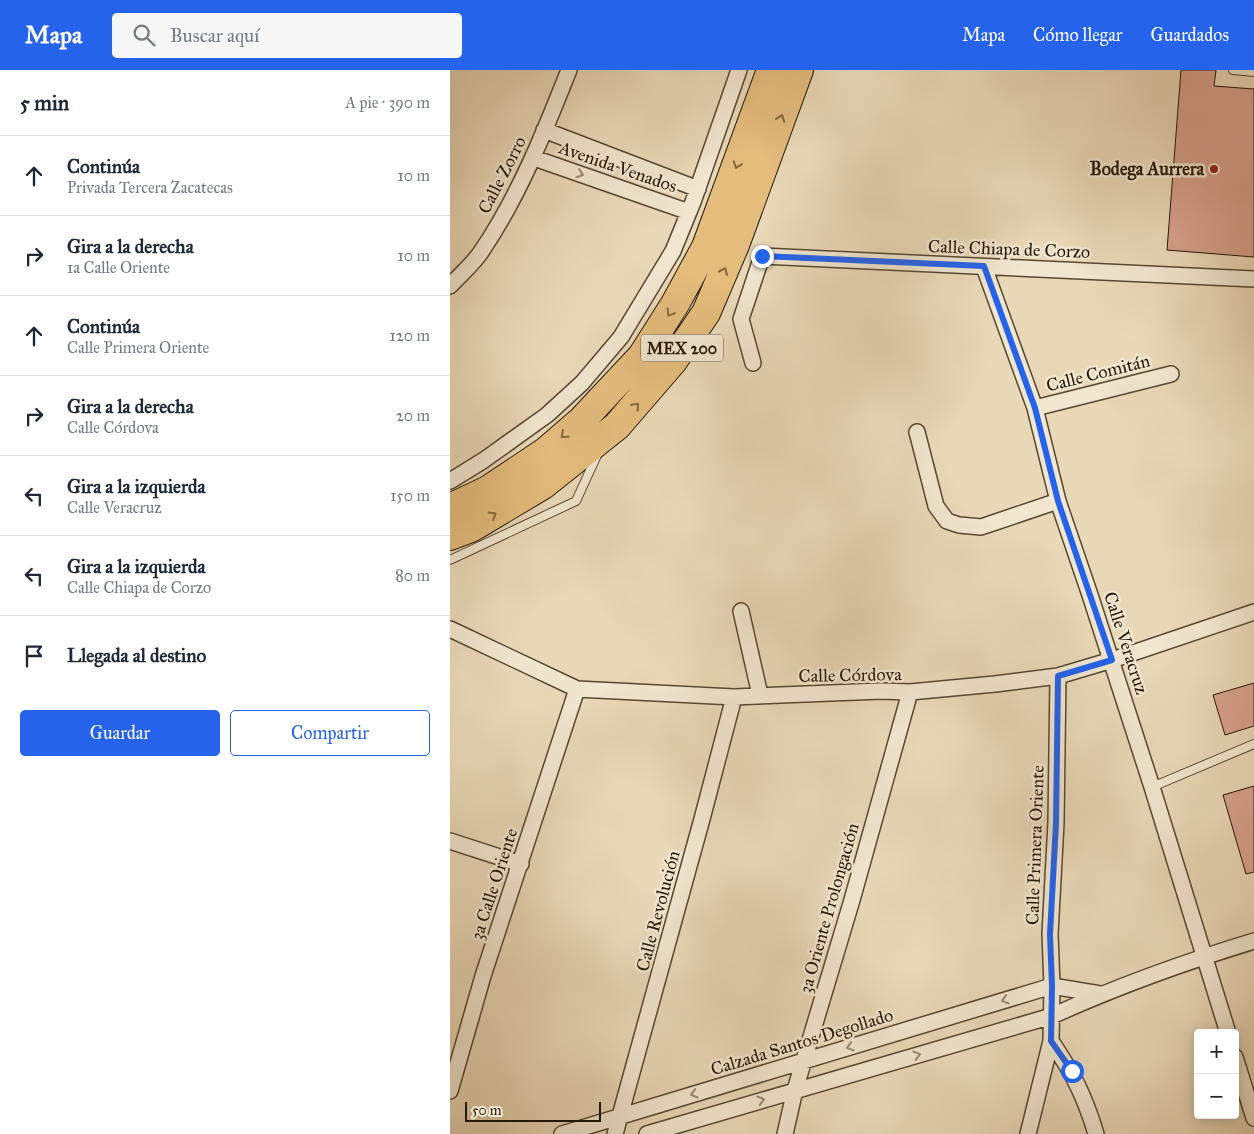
<!DOCTYPE html>
<html lang="es">
<head>
<meta charset="utf-8">
<style>
	:root { --surface:#fff; --page:#f6f6f7; --text:#1f2937; --muted:#747a83; --line:#e0e1e3; --accent:#2563eb }
	body { margin:0; font-family:"IM FELL Great Primer",serif; background:var(--page); color:var(--text) }
	.controls { position:absolute; right:15px; bottom:15px; display:grid; overflow:hidden; border-radius:5px; box-shadow:0 2px 12px #0003 }
	.controls button { width:45px; height:45px; display:grid; place-items:center; padding:0; border:0; border-bottom:1px solid var(--line); background:var(--surface); color:var(--text); font:25px sans-serif }
	.scale { position:absolute; left:15px; bottom:12px; width:136px; box-sizing:border-box; padding-left:5px; border:2px solid #261806; border-top:0; font-size:14px; line-height:18px; white-space:nowrap; color:#261806; -webkit-text-stroke:4px #f1e6d0; paint-order:stroke }
	.stop { position:absolute; width:15px; height:15px; margin:-11px; border:4px solid #2563eb; border-radius:50%; background:#fff }
	.stop.end { background:#2563eb; border-color:#fff; box-shadow:0 1px 5px #0008 }
	.list { margin:0; padding:0; list-style:none }
	h2 { display:flex; justify-content:space-between; align-items:center; height:65px; margin:0; padding:0 20px; font-size:21px }
	h2 small { font-size:16px; font-weight:400; color:var(--muted) }
	.list li { display:grid; grid-template-columns:32px 1fr auto; gap:15px; align-items:center; box-sizing:border-box; height:80px; padding:0 20px; border-top:1px solid var(--line) }
	.list b { display:block; font-size:19px; white-space:nowrap }
	.list p { margin:0; font-size:16px; white-space:nowrap; color:var(--muted) }
	.list em { font-size:16px; font-style:normal; color:var(--muted) }
	.actions { display:flex; gap:10px; padding:15px 20px }
	.actions a { flex:1; padding:11px 0; border:1px solid var(--accent); border-radius:5px; text-align:center; font-size:18px; color:var(--accent) }
	.actions .main { background:var(--accent); color:#fff }
	.icon { flex:none; width:28px; height:28px; fill:none; stroke:currentColor; stroke-width:2; stroke-linecap:round; stroke-linejoin:round }
	.map { position:relative; flex:none; width:804px; height:1064px; overflow:hidden }
	header { display:flex; align-items:center; gap:30px; box-sizing:border-box; height:70px; padding:0 25px; background:var(--accent); color:#fff }
	header strong { font-size:24px }
	nav { display:flex; gap:28px; margin-inline-start:auto; font-size:18px }
	.search { width:350px; height:45px; background:var(--page); display:flex; align-items:center; gap:12px; box-sizing:border-box; padding:0 18px; border-radius:5px; color:var(--muted); font-size:19px }
	main { display:flex }
	aside { flex:1; background:var(--surface) }
	.map>svg:first-child { display:block }
	.building { fill:#d7a18c; stroke:#261806 }
	.lines { fill:none; stroke-linecap:round; stroke-linejoin:round }
	.lane-casing { stroke:#574832; stroke-width:10 }
	.street-casing { stroke:#574832; stroke-width:18 }
	.highway-casing { stroke:#261806; stroke-width:30 }
	.lane { stroke:#f1e6d0; stroke-width:8 }
	.street { stroke:#f1e6d0; stroke-width:15 }
	.highway { stroke:#e4bc7c; stroke-width:28 }
	.oneway { stroke:#856a41 }
	.oneway2 { stroke:#968975 }
	.route { stroke:#2563eb; stroke-width:6 }
	.poi-dot { fill:#8f2418; stroke:#f1e6d0; stroke-width:2 }
	.labels { text-anchor:middle; dominant-baseline:central; stroke-width:5; stroke-linejoin:round; paint-order:stroke }
	.shield { fill:#f1e6d0; stroke:#635643; stroke-width:1 }
	.shield-label { font-size:16px; font-weight:bold; fill:#261806 }
	.street-label { font-size:18px; fill:#261806; stroke:#f1e6d0 }
	.poi-label { font-size:18px; font-weight:bold; fill:#261806; stroke:#f1e6d0; text-anchor:end }
</style>
</head>
<body>
<header>
<strong>Mapa</strong>
<div class="search"><svg class="icon" aria-label="search" viewBox="0 0 24 24"><circle cx="10" cy="10" r="6"/><path d="M15 15l6 6"/></svg>Buscar aquí</div>
<nav><a>Mapa</a><a>Cómo llegar</a><a>Guardados</a></nav>
</header>
<main>
<aside>
<h2>5 min<small>A pie · 390 m</small></h2>
<ul class="list">
<li><svg class="icon" aria-label="ahead" viewBox="0 0 24 24"><path d="M12 20V5M6 11l6-6 6 6"/></svg><div><b>Continúa</b><p>Privada Tercera Zacatecas</p></div><em>10 m</em></li>
<li><svg class="icon" aria-label="right" viewBox="0 0 24 24"><path d="M7 20v-9h11M14 6l5 5-5 5"/></svg><div><b>Gira a la derecha</b><p>1a Calle Oriente</p></div><em>10 m</em></li>
<li><svg class="icon" aria-label="ahead" viewBox="0 0 24 24"><path d="M12 20V5M6 11l6-6 6 6"/></svg><div><b>Continúa</b><p>Calle Primera Oriente</p></div><em>120 m</em></li>
<li><svg class="icon" aria-label="right" viewBox="0 0 24 24"><path d="M7 20v-9h11M14 6l5 5-5 5"/></svg><div><b>Gira a la derecha</b><p>Calle Córdova</p></div><em>20 m</em></li>
<li><svg class="icon" aria-label="left" viewBox="0 0 24 24"><path d="M17 20v-9H6M10 6l-5 5 5 5"/></svg><div><b>Gira a la izquierda</b><p>Calle Veracruz</p></div><em>150 m</em></li>
<li><svg class="icon" aria-label="left" viewBox="0 0 24 24"><path d="M17 20v-9H6M10 6l-5 5 5 5"/></svg><div><b>Gira a la izquierda</b><p>Calle Chiapa de Corzo</p></div><em>80 m</em></li>
<li><svg class="icon" aria-label="arrive" viewBox="0 0 24 24"><path d="M6 21V4h12l-3 4 3 4H6"/></svg><div><b>Llegada al destino</b></div></li>
</ul>
<div class="actions"><a class="main">Guardar</a><a>Compartir</a></div>
</aside>
<div class="map">
<svg width="804" height="1064" viewBox="0 0 804 1064">
	<rect width="100%" height="100%" fill="#e9d8b7"/>
	<filter id="stains"><feTurbulence type="fractalNoise" baseFrequency=".004" numOctaves="4"/><feColorMatrix values="0 0 0 0 .2 0 0 0 0 .09 0 0 0 0 .02 0 0 0 .5 -.17"/></filter>
	<radialGradient id="worn" r=".72"><stop offset=".6" stop-color="#630" stop-opacity="0"/><stop offset="1" stop-color="#630" stop-opacity=".3"/></radialGradient>
	<path class="building" d="M 731,0 L 766,0 L 764,16 L 804,19 L 804,187 L 717,180 Z
		M 804,613 L 804,656 L 775,665 L 763,625 Z
		M 804,716 L 804,802 L 796,804 L 773,725 Z"/>
	<g class="lines">
		<defs>
			<path id="lane" d="M 783,0 L 804,2
				M 0,490 L 126,431 L 148,383
				M 702,717 L 804,674"/>
			<path id="street" d="M 94,60 L 248,119
				M 84,88 L 239,142
				M 534,197 L 585,338 L 608,431 L 640,525 L 702,717 L 778,963
				M 0,216 C 10,205 23,194 31,182 C 69,126 94,63 119,0
				M 303,293 L 291,249 L 312,186 L 804,209
				M 585,338 L 721,304
				M 467,362 L 486,436 L 497,451 L 509,455 L 531,457 L 608,431
				M 0,411 L 34,390 L 97,345 L 132,313 L 171,267 L 223,181 L 243,132 L 289,0
				M 291,541 L 310,625
				M 0,559 L 127,619 L 284,627 L 431,621 L 460,622 L 545,614 L 608,606 L 662,590 L 804,542
				M 0,771 L 71,794
				M 601,971 C 623,1003 635,1027 646,1064
				M 785,987 L 804,1048
				M 0,1021 L 33,906 L 127,619
				M 112,1064 L 602,916 L 650,924
				M 165,1064 L 252,749 L 284,627
				M 197,1064 L 602,946 C 668,916 735,892 804,871
				M 335,1064 L 345,1020 L 402,830 L 460,622
				M 578,1064 L 601,971 L 602,916 L 600,864 L 606,753 L 608,606"/>
			<path id="highway" d="M 0,438 L 38,420 L 95,382 L 132,350 L 192,286 L 225,234 L 256,177 L 321,0
				M 0,466 L 21,458 L 93,415 L 167,356 L 223,291 L 256,243 L 285,175 L 349,0"/>
		</defs>
		<use href="#lane" class="lane-casing"/>
		<use href="#street" class="street-casing"/>
		<use href="#highway" class="highway-casing"/>
		<use href="#lane" class="lane"/>
		<use href="#street" class="street"/>
		<use href="#highway" class="highway"/>
	</g>
	<defs><path id="oneway-chevron" d="M-2-3.5L2.5 0L-2 3.5" fill="none" stroke-width="1.6" stroke-linecap="round" stroke-linejoin="round" transform="scale(1.25)"/></defs>
	<g class="oneway">
		<use href="#oneway-chevron" transform="translate(331 48) rotate(-70)"/>
		<use href="#oneway-chevron" transform="translate(287 95) rotate(110)"/>
		<use href="#oneway-chevron" transform="translate(274 201) rotate(-66)"/>
		<use href="#oneway-chevron" transform="translate(220 243) rotate(123)"/>
		<use href="#oneway-chevron" transform="translate(186 336) rotate(-49)"/>
		<use href="#oneway-chevron" transform="translate(114 365) rotate(139)"/>
		<use href="#oneway-chevron" transform="translate(43 445) rotate(-31)"/>
	</g>
	<g class="oneway2">
		<use href="#oneway-chevron" transform="translate(130 104) rotate(19)"/>
		<use href="#oneway-chevron" transform="translate(555 930) rotate(163)"/>
		<use href="#oneway-chevron" transform="translate(400 977) rotate(163)"/>
		<use href="#oneway-chevron" transform="translate(467 985) rotate(-16)"/>
		<use href="#oneway-chevron" transform="translate(244 1024) rotate(163)"/>
		<use href="#oneway-chevron" transform="translate(311 1030) rotate(-17)"/>
	</g>
	<g class="lines">
		<path class="route" d="M 312,186 L 534,196 L 585,338 L 608,431 L 662,590 L 608,606 L 606,753 L 600,864 L 602,916 L 601,971 L 622,1001"/>
	</g>
	<circle class="poi-dot" cx="764" cy="99" r="5"/>
	<g class="labels">
		<rect class="shield" x="191" y="264.5" width="82" height="27" rx="4"/>
		<g class="shield-label">
			<text x="232" y="278">MEX 200</text>
		</g>
		<g class="street-label">
			<text transform="translate(168 97) rotate(19)">Avenida Venados</text>
			<text transform="translate(52 105) rotate(-63)">Calle Zorro</text>
			<text transform="translate(559 179) rotate(2)">Calle Chiapa de Corzo</text>
			<text transform="translate(648 303) rotate(-14)">Calle Comitán</text>
			<text transform="translate(676 573) rotate(72)">Calle Veracruz</text>
			<text transform="translate(400 605) rotate(-1)">Calle Córdova</text>
			<text transform="translate(585 775) rotate(-88)">Calle Primera Oriente</text>
			<text transform="translate(44 814) rotate(-72)">3a Calle Oriente</text>
			<text transform="translate(379 838) rotate(-74)">3a Oriente Prolongación</text>
			<text transform="translate(208 841) rotate(-75)">Calle Revolución</text>
			<text transform="translate(352 972) rotate(-17)">Calzada Santos Degollado</text>
		</g>
		<g class="poi-label">
			<text x="754" y="99">Bodega Aurrera</text>
		</g>
	</g>
	<rect width="100%" height="100%" filter="url(#stains)"/>
	<rect width="100%" height="100%" fill="url(#worn)"/>
</svg>
<div class="controls">
<button>+</button>
<button>−</button>
</div>
<div class="scale">50 m</div>
<div class="stop" style="left:622px;top:1001px"></div>
<div class="stop end" style="left:312px;top:186px"></div>
</div>
</main>
</body>
</html>
